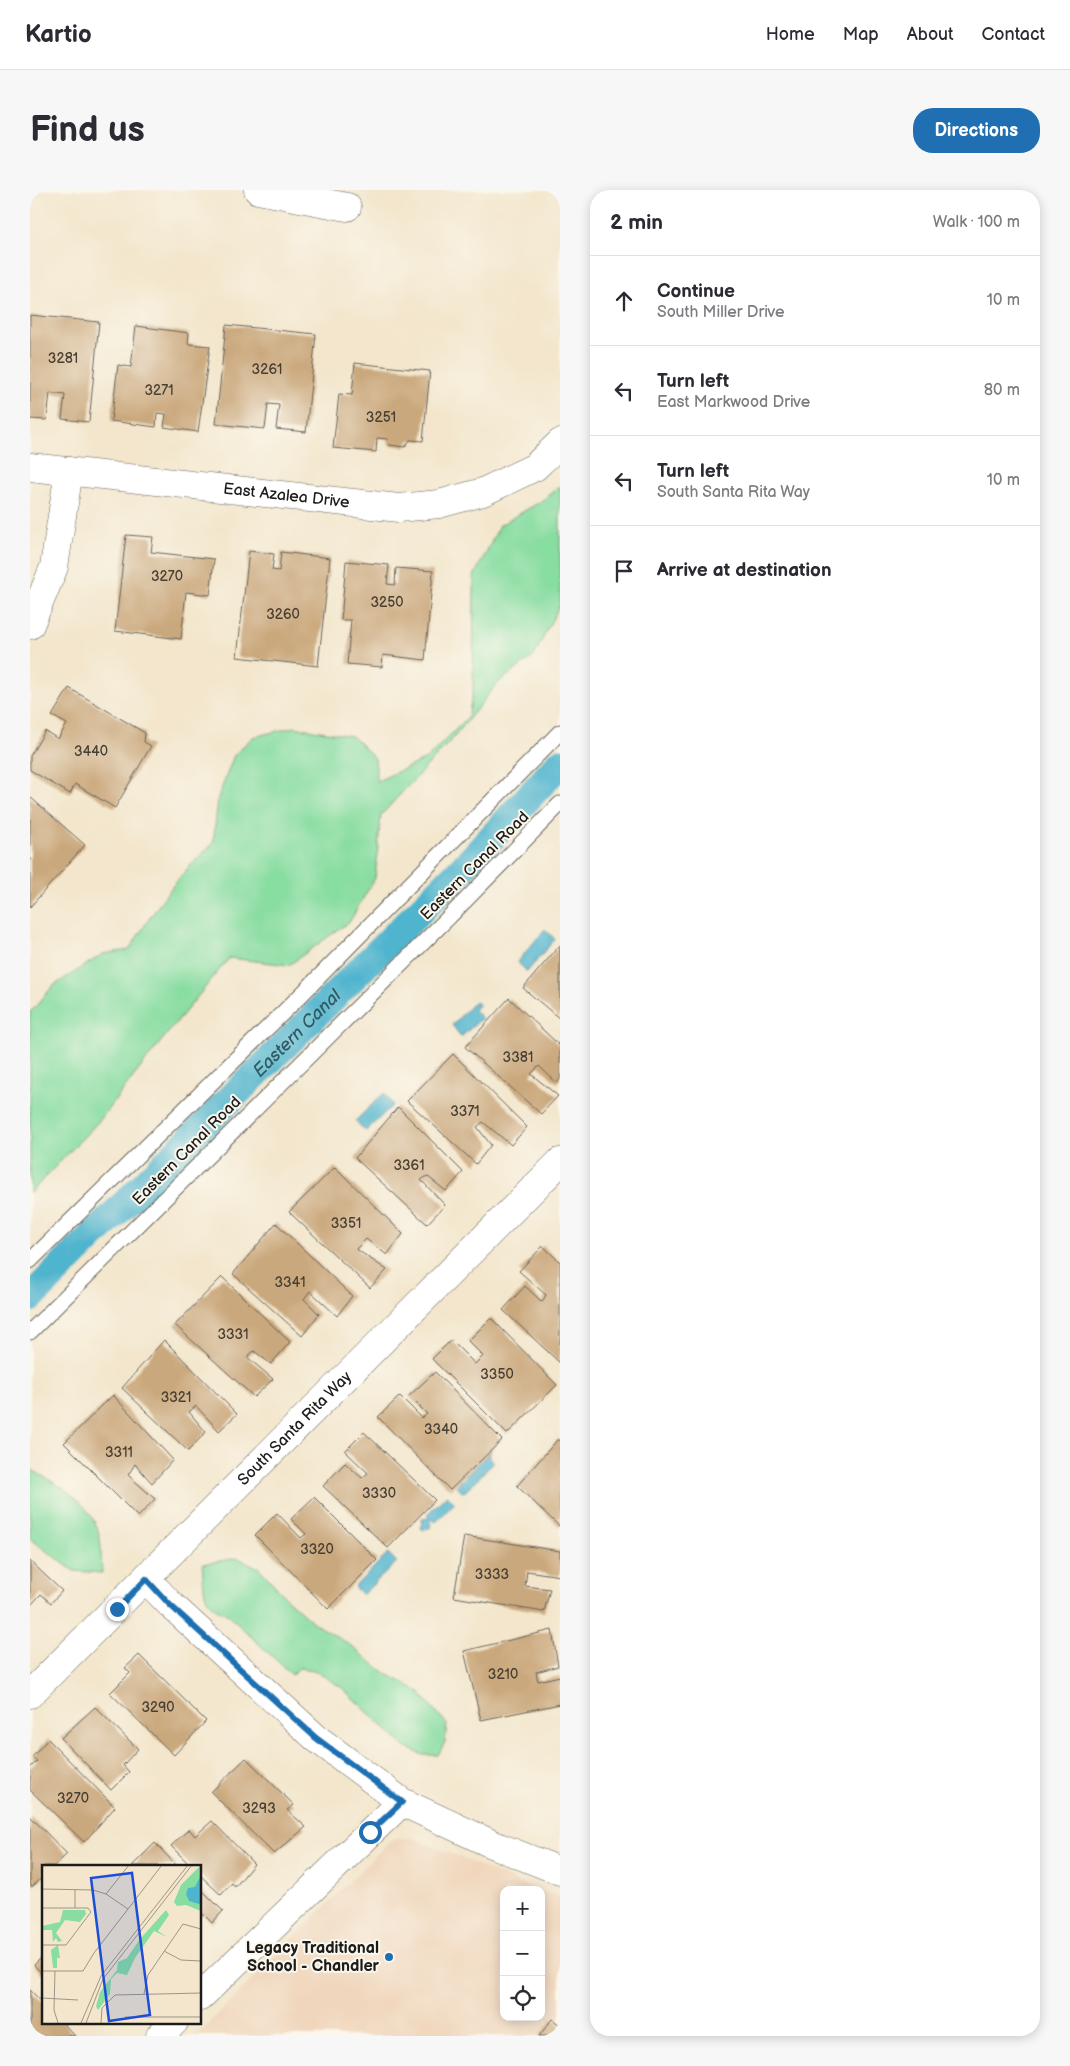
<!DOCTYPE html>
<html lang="en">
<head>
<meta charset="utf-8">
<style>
	:root { --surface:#fff; --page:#f7f7f7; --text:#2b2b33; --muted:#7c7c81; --line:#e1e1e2; --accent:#1f6fb2 }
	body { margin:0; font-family:"Balsamiq Sans",sans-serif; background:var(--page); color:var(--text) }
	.controls { position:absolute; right:15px; bottom:15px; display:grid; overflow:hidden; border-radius:10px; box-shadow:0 2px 12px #0003 }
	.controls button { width:45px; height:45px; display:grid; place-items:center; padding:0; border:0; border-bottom:1px solid var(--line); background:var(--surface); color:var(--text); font:25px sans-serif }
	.stop { position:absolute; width:15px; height:15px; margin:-11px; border:4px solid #1f6fb2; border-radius:50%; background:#fff }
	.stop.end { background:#1f6fb2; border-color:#fff; box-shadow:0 1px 5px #0008 }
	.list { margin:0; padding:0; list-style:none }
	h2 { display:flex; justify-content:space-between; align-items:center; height:65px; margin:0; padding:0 20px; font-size:21px }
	h2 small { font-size:16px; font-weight:400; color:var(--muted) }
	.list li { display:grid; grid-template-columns:32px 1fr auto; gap:15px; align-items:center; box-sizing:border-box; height:90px; padding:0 20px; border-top:1px solid var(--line) }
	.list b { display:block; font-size:19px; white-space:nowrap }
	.list p { margin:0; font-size:16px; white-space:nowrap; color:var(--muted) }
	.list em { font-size:16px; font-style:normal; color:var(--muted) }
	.icon { flex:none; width:28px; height:28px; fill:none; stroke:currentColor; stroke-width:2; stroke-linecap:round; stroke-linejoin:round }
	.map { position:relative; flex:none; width:530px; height:1846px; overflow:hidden; border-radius:20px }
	header { display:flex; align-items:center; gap:30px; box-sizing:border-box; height:70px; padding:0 25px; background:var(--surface); border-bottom:1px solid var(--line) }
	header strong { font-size:24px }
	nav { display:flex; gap:28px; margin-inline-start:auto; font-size:18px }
	.intro { display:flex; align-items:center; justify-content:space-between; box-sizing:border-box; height:120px; padding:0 30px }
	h1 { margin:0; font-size:35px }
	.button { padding:12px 22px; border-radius:20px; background:var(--accent); color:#fff; font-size:18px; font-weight:700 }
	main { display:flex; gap:30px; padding:0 30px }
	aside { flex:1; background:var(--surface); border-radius:20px; box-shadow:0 2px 12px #0003 }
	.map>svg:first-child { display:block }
	.built { fill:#f0d6bc }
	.green { fill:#88dda1; stroke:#527c5e }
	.water { fill:#4fb4ce; stroke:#366875 }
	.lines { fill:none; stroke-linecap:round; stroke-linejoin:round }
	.canal { stroke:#4fb4ce; stroke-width:29 }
	.building { fill:#caa87d }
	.lane-casing { stroke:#67635a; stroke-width:17 }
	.street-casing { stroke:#67635a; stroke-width:29 }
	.lane { stroke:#fff; stroke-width:15 }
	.street { stroke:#fff; stroke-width:28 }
	.route { stroke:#1f6fb2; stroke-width:6 }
	.poi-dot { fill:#1f6fb2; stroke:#fbf7ec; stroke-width:2 }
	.labels { text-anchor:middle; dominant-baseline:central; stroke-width:4; stroke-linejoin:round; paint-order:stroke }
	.number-label { font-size:14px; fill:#483f34 }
	.street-label { font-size:16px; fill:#1c1c1c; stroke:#fbf7ec }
	.poi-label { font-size:16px; font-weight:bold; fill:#1c1c1c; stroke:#fbf7ec; text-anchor:end }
	.water-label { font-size:18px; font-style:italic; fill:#305963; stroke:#fbf7ec }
	.inset-road { fill:none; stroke:#9d9586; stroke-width:1 }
	.view { fill:#1d4ed8; fill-opacity:0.15; stroke:#1d4ed8; stroke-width:2.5 }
	.inset-edge { fill:none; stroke:#1c1c1c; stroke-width:2.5 }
</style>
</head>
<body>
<header>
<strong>Kartio</strong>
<nav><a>Home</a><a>Map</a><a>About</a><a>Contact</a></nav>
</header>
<div class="intro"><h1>Find us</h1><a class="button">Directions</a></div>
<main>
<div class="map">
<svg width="530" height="1846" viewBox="0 0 530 1846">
	<rect width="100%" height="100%" fill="#fbf7ec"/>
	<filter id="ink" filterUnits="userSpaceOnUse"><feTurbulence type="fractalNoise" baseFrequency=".02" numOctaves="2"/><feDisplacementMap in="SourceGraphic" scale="10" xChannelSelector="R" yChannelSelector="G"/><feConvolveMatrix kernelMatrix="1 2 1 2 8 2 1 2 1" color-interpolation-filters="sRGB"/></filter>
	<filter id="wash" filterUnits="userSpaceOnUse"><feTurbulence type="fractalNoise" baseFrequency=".0096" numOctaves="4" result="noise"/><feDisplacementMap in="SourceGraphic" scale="20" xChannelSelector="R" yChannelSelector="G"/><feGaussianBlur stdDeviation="1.12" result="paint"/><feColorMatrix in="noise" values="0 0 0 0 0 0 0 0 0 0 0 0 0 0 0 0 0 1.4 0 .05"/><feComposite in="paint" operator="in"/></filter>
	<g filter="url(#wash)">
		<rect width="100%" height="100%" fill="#f3e6cc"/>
		<path class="built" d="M 383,1648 L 507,1700 L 474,1700 L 474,1827 L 511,1827 L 511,1701 L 530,1707 L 530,1846 L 166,1846 L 356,1655 L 365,1649 Z"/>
		<path class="green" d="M 530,296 L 530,414 L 504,466 L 468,493 L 425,546 L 351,625 L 345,688 L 320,731 L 259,775 L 199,768 L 133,849 L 68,932 L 0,1003 L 0,823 L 23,796 L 73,764 L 99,760 C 125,719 146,686 183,654 L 188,608 L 204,565 L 223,547 L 264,537 L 322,546 L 345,568 L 347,591 L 396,569 L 438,527 L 443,500 L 444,386 L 470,335 L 510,312 Z
			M 0,1279 C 27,1294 61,1312 69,1344 C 72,1356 71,1371 72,1383 L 44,1381 L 0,1349 Z
			M 208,1368 L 229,1378 L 256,1408 L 284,1433 L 317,1453 L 357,1484 L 388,1501 L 417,1534 L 415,1552 L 408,1565 L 393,1565 L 375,1557 L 311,1497 L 284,1480 L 269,1478 L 262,1485 L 197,1424 C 170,1414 175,1400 172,1374 Z"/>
		<path class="water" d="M 515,739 L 525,749 L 497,782 L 487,772 Z
			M 445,811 L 449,814 L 444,820 L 452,828 L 431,847 L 422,835 Z
			M 354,903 L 363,915 L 336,941 L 325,931 Z
			M 461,1261 L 459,1267 L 464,1272 L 436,1301 L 432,1302 L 426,1296 Z
			M 417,1305 L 425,1313 L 406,1332 L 402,1329 L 400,1338 L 394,1340 L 391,1338 L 392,1329 L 400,1328 L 397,1324 Z
			M 358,1363 L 367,1372 L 332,1405 L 324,1397 Z"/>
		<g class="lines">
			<path class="canal" id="s1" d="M 0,1108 L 443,668 L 530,573"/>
		</g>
		<g id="blocks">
			<path class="building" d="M 0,125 L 69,132 L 59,232 L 32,229 L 35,205 L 20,203 L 17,230 L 0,229 Z
				M 196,135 L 286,144 L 276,242 L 246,239 L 249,215 L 238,214 L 235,239 L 186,234 Z
				M 106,136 L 159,143 L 158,154 L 180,156 L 168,242 L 134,237 L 136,224 L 127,223 L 126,237 L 81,231 L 88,175 L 101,177 Z
				M 325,173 L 400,181 L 393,251 L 380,250 L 375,257 L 359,255 L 358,249 L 347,248 L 346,262 L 303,258 L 309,204 L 322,205 Z
				M 96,345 L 123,347 L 121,362 L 184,369 L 180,405 L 156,402 L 151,449 L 85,441 Z
				M 219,361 L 244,364 L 242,380 L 249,381 L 251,362 L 300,368 L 288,476 L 207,467 Z
				M 316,371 L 359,375 L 357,394 L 365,395 L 366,378 L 403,381 L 395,470 L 353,465 L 352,477 L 317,474 L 321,430 L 311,430 Z
				M 39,498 L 115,543 L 114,552 L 121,556 L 85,618 L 45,594 L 40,604 L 0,580 L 0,566 L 15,541 L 28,549 L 37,534 L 22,526 Z
				M 0,607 L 55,655 L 0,717 Z
				M 530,755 L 530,829 L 493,798 Z
				M 479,808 L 530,856 L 530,889 L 527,893 L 509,876 L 501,884 L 528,906 L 511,924 L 435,857 Z
				M 423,864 L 497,937 L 481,955 L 453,932 L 447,937 L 461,955 L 446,974 L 377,911 Z
				M 368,917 L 433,982 L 416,1001 L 397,986 L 391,990 L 415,1015 L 397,1034 L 325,968 Z
				M 305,977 L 373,1044 L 357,1065 L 336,1049 L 326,1059 L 357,1080 L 340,1098 L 259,1022 Z
				M 246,1033 L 322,1106 L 307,1126 L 280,1101 L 274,1109 L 289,1124 L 272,1146 L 203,1084 Z
				M 513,1056 L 530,1072 L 530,1173 L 473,1120 L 495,1096 L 512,1112 L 516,1105 L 489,1081 Z
				M 192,1087 L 260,1152 L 241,1174 L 224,1161 L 217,1167 L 243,1189 L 224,1207 L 145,1135 Z
				M 461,1128 L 527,1195 L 477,1244 L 402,1169 L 421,1150 L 445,1174 L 453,1166 L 438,1151 Z
				M 134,1150 L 207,1224 L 189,1241 L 166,1216 L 159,1222 L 176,1242 L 158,1261 L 92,1198 Z
				M 405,1182 L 472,1250 L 420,1300 L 348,1227 L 370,1206 L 392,1228 L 397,1224 L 379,1206 Z
				M 83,1205 L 143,1270 L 122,1293 L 105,1274 L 98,1285 L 125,1309 L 108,1327 L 34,1253 Z
				M 334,1242 L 405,1310 L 358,1358 L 293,1296 L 315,1273 L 332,1288 L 338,1283 L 315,1261 Z
				M 528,1249 L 530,1251 L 530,1337 L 487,1296 Z
				M 284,1307 L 347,1370 L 298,1419 L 225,1345 L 247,1323 L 271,1348 L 276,1344 L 261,1329 Z
				M 434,1346 L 530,1361 L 530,1386 L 497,1381 L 495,1396 L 520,1399 L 514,1422 L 424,1407 Z
				M 0,1371 L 32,1401 L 21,1413 L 11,1404 L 0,1416 Z
				M 522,1440 L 528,1476 L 506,1482 L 508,1491 L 530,1486 L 530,1514 L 451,1530 L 434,1461 Z
				M 109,1465 L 176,1531 L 144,1565 L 80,1503 L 100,1483 L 95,1478 Z
				M 65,1517 L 108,1559 L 93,1575 L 99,1582 L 81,1600 L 31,1548 Z
				M 18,1549 L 85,1617 L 54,1652 L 0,1600 L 0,1578 L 7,1571 L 2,1567 Z
				M 216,1568 L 264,1615 L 257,1620 L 276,1637 L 244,1664 L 181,1602 Z
				M 0,1626 L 37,1664 L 24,1676 L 14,1676 L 14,1686 L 2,1697 L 0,1694 Z
				M 182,1631 L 224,1674 L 205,1697 L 202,1693 L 191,1705 L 170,1685 L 170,1676 L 161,1676 L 141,1656 L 159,1639 L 165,1646 Z
				M 125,1653 L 147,1676 L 102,1676 Z
				M 170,1698 L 193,1721 L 182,1733 L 173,1724 L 170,1727 Z
				M 14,1765 L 14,1786 L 4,1775 Z
				M 0,1800 L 14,1814 L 14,1832 L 32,1832 L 45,1846 L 0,1846 Z
				M 522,1829 L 530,1835 L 530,1846 L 509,1846 Z"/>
		</g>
	</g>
	<g filter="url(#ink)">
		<use href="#blocks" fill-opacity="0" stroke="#67635a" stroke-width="1"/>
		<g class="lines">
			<defs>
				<path id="lane" d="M 0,1071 L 273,803 L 530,542
					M 0,1142 L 420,726 L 530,614"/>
				<g id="street">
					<path d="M 228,0 L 317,17"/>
					<path id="s2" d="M 0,277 L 369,318 L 409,314 L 453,302 L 505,277 L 530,253"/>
					<path d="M 0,435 L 24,377 L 39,281"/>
					<path d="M 116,1389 L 141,1415 L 286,1548 L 372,1612 L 464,1655 L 530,1681"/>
					<path id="s3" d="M 0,1504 L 530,972"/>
					<path d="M 170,1807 L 372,1612"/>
					<path d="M 130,1846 L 144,1832"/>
				</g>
			</defs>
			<use href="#lane" class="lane-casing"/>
			<use href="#street" class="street-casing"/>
			<use href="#lane" class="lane"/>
			<use href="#street" class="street"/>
		</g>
	</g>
	<g class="lines" filter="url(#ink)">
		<path class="route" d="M 87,1419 L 116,1389 L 140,1415 L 286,1548 L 372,1612 L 340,1642"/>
	</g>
	<circle class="poi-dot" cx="359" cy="1767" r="5"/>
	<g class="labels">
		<g class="number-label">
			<text x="33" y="168">3281</text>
			<text x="237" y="179">3261</text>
			<text x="129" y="200">3271</text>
			<text x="351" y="227">3251</text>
			<text x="137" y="386">3270</text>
			<text x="357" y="412">3250</text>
			<text x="253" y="424">3260</text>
			<text x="61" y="561">3440</text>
			<text x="488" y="867">3381</text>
			<text x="435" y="921">3371</text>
			<text x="379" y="975">3361</text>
			<text x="316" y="1033">3351</text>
			<text x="260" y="1092">3341</text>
			<text x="203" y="1144">3331</text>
			<text x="467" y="1184">3350</text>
			<text x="146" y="1207">3321</text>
			<text x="411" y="1239">3340</text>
			<text x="89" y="1262">3311</text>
			<text x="349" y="1303">3330</text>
			<text x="287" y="1359">3320</text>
			<text x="462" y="1384">3333</text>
			<text x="473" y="1484">3210</text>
			<text x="128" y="1517">3290</text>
			<text x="43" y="1608">3270</text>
			<text x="229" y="1618">3293</text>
		</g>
		<g class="street-label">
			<text stroke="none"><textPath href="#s2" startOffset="258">East Azalea Drive</textPath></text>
			<text transform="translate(445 676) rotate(-45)">Eastern Canal Road</text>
			<text transform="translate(157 961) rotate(-45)">Eastern Canal Road</text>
			<text stroke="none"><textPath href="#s3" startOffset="375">South Santa Rita Way</textPath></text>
		</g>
		<g class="poi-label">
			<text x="349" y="1758">Legacy Traditional<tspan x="349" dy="18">School - Chandler</tspan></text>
		</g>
		<g class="water-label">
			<text stroke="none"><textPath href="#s1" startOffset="376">Eastern Canal</textPath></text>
		</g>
	</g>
	<g transform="translate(12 1675)">
		<rect width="159" height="159" fill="#f3e6cc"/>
		<path d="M 159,0 L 159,46 L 144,40 L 135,41 L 132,37 L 139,20 ZM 21,45 L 43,45 L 44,49 L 38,57 L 23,55 L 14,68 L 20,76 L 16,77 L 14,73 L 11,77 L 10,65 L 0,65 L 0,61 L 18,57 ZM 124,45 L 127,50 L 116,66 L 125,72 L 112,66 L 93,93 L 85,110 L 75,108 L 69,114 L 68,129 L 56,145 L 54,141 L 58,127 L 75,105 L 76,97 L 85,93 L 98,74 ZM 16,80 L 18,93 L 15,93 L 15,103 L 11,103 L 9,85 Z" fill="#88dda1"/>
		<path d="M 159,10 L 159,38 L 157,39 L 147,36 L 144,29 L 146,23 L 153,22 Z" fill="#4fb4ce"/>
		<path class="inset-road" d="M 0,24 L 51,25 L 64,29 L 86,44M 33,24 L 33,43M 64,29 L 87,0M 0,43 L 46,43 L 49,47 L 24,80 L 0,80M 122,86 L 139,95 L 159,96M 0,106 L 41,106 L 52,88 L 120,0M 13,106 L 12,145 L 16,158M 102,129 L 106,110 L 141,59 L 159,64M 0,133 L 36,135M 83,152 L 159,152M 39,158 L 59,111 L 146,0M 44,158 L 61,114 L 150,0M 59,158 L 60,143 L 73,130 L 159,128"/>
		<path class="view" d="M 90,8 L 108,150 L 67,156 L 49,13 Z"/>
		<rect width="159" height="159" class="inset-edge"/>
	</g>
</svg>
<div class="controls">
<button>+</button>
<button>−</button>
<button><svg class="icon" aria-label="locate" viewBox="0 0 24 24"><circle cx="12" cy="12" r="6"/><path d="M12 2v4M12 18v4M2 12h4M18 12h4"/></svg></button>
</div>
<div class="stop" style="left:340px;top:1642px"></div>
<div class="stop end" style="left:87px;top:1419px"></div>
</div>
<aside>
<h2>2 min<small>Walk · 100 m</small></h2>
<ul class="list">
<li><svg class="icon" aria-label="ahead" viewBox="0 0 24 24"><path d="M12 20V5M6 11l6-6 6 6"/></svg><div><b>Continue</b><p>South Miller Drive</p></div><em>10 m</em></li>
<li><svg class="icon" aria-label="left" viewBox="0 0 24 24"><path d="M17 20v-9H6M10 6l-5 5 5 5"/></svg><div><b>Turn left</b><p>East Markwood Drive</p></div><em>80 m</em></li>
<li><svg class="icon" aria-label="left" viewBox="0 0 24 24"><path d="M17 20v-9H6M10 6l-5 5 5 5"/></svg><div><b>Turn left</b><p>South Santa Rita Way</p></div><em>10 m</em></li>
<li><svg class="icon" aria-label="arrive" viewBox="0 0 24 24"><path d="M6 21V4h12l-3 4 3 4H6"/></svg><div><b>Arrive at destination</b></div></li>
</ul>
</aside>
</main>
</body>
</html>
